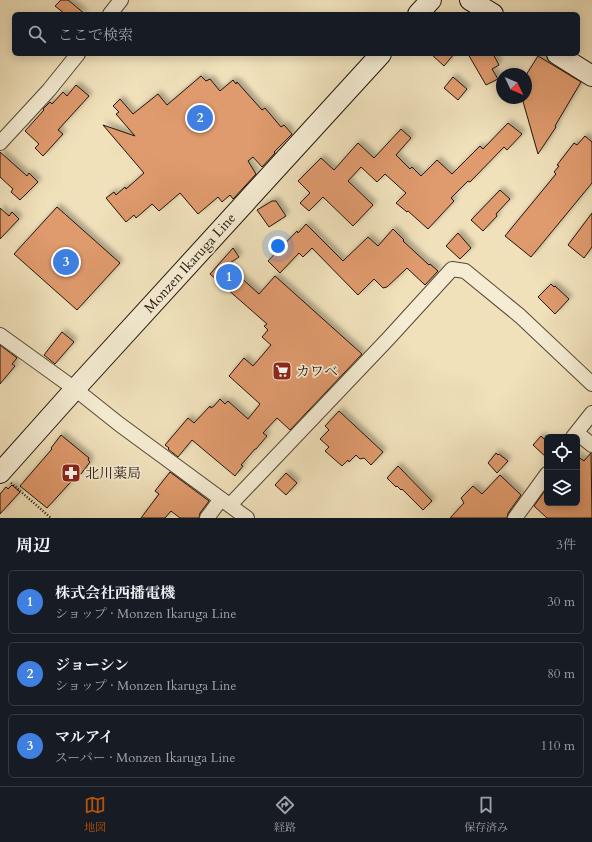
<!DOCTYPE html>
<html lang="ja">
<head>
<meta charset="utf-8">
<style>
	:root { --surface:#171b24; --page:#20242c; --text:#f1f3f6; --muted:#9ea1a6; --line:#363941; --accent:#b45309 }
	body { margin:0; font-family:Cardo,"Noto Serif JP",serif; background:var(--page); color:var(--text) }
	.controls { position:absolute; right:12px; bottom:12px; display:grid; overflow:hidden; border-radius:6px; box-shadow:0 2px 10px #0003 }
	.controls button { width:36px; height:36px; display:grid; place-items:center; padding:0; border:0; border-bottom:1px solid var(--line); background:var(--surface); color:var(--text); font:20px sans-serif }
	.compass { position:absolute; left:496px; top:68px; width:36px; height:36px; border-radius:50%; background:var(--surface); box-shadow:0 2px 10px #0003; rotate:134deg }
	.you { position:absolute; left:278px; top:246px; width:14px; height:14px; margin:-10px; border:3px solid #fff; border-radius:50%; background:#1a73e8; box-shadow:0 0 0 6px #1a73e833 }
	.badge { display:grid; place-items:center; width:26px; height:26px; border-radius:50%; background:var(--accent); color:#fff; font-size:13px; font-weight:700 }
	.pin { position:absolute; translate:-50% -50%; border:2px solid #fff; box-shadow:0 1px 4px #0006 }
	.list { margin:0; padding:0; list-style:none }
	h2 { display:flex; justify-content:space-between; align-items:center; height:52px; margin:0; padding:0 16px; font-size:17px }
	h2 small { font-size:13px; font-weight:400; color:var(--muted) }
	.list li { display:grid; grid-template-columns:26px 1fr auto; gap:12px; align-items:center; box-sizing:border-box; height:64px; margin:0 8px 8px; padding:0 8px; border:1px solid var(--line); border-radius:6px }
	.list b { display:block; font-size:15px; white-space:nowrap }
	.list p { margin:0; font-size:13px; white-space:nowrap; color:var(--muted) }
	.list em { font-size:13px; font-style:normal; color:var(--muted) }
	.icon { flex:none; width:22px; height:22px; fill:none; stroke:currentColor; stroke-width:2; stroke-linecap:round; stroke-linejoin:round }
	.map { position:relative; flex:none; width:592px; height:518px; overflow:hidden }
	.search { position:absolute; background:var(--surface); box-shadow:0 2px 10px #0003; left:12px; right:12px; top:12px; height:44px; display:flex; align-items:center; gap:10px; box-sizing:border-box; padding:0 14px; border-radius:6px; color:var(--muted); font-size:15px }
	.sheet { height:268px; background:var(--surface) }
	nav { display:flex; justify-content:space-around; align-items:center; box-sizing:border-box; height:56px; border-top:1px solid var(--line); background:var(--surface); font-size:11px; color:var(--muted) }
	nav a { display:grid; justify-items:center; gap:2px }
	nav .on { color:var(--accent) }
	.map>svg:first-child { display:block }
	.building { fill:#df9a6d; stroke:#211409; filter:url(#shadow) }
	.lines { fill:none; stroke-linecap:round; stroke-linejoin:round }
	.street-casing { stroke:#554736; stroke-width:16 }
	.secondary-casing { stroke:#211409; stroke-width:22 }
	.path { stroke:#211409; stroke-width:2.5; stroke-dasharray:1 2; stroke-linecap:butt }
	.street { stroke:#f5ecd3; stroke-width:14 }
	.secondary { stroke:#f5ecd3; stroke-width:20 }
	.labels { text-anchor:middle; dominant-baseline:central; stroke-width:3.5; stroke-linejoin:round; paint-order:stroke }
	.street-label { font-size:14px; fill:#211409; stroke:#f5ecd3 }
	.poi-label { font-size:14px; fill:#211409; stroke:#f5ecd3; text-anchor:start }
</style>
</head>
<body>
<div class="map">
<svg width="592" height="518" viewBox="0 0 592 518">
	<defs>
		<filter id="shadow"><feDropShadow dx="3.5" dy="-3.5" stdDeviation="2" flood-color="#0004"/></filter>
	</defs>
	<rect width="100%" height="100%" fill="#f0e1bb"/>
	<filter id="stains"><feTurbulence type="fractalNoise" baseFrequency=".005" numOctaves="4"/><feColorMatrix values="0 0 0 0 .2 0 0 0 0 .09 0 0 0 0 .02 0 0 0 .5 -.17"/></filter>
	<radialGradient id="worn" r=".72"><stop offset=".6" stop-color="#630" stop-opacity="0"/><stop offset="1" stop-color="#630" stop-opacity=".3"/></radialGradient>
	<path class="building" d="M 61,0 L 68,0 L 85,14 L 65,14 L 55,6 Z
		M 431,54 L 454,54 L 444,66 Z
		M 468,54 L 493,54 L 499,65 L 492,69 L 498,79 L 486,85 Z
		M 538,56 L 581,82 L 555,126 L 556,127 L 538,154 L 522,98 L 526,98 L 526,75 Z
		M 201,76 L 206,81 L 210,79 L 220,91 L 233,80 L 236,84 L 237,82 L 262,110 L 265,108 L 281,127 L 284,125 L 292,134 L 274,152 L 275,153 L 262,167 L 253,157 L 248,161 L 256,174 L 233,199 L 230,195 L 222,202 L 218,197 L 198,214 L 180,193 L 159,211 L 152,204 L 136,218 L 134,215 L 126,222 L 106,198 L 114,192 L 116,195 L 125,187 L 126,189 L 144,173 L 103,125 L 135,136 L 116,114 L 119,112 L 113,106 L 120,99 L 133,114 L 158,94 L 167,105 Z
		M 453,77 L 467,89 L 458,100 L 444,88 Z
		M 76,85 L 89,96 L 58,130 L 63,134 L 43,156 L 35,148 L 39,144 L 25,131 L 44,110 L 43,109 L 50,102 L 52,104 L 63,92 L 67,96 Z
		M 508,123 L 522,134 L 507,150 L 504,147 L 470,182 L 468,181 L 451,198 L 454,201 L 428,229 L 408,211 L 407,212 L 396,203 L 406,193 L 385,174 L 377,182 L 361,167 L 348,181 L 373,205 L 353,226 L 323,197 L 309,211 L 300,203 L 310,193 L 298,181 L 321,158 L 334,170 L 358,143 L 374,158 L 401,129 L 411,138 L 396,155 L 410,169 L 412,167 L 421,176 L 437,160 L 452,174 L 480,146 L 483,149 Z
		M 585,136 L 592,142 L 592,183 L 531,257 L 505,236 L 556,174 L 554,172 L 559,166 L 557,165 L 574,143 L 577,145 Z
		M 0,152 L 27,176 L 29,173 L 38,182 L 20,200 L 11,192 L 13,189 L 0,177 Z
		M 500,190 L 510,199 L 496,214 L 497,216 L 483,231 L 471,220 Z
		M 272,201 L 276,201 L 286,216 L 269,227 L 257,210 Z
		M 57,207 L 120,263 L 77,310 L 14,254 Z
		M 0,208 L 9,216 L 12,212 L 19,219 L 0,239 Z
		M 592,213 L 592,247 L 584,258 L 568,245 Z
		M 306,224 L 343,261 L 368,237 L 378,246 L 393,229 L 404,240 L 403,241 L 429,265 L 430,264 L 438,271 L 425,285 L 407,268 L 406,269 L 387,287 L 383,288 L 374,279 L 358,295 L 312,248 L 303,257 L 299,253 L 280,273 L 268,261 L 297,231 L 298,233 Z
		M 458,233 L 471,248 L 460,259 L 446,246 Z
		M 233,248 L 239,257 L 227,265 L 259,294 L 275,276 L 362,354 L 290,430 L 277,418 L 263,433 L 267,436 L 256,449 L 255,449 L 241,465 L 243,466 L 235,476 L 192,440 L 178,457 L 168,449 L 169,448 L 165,445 L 188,418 L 194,423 L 210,406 L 211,408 L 214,406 L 220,399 L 225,404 L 228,401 L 248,419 L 260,404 L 229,376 L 244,358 L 253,366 L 271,345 L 262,337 L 268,330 L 264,326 L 267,324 L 210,274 Z
		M 551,284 L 554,287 L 555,286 L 569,299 L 555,314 L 538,297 Z
		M 62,332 L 74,342 L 55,364 L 44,355 Z
		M 0,345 L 17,358 L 12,364 L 15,366 L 0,384 Z
		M 339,411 L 383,452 L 371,465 L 364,458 L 360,459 L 356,455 L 349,462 L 348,460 L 342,466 L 325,451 L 329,447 L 320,439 L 329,430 L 325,426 Z
		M 61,435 L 89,458 L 88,460 L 90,462 L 81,474 L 79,473 L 47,508 L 20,486 L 52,449 L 51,448 Z
		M 541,436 L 547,442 L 547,458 L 533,445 Z
		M 496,453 L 498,455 L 499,454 L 508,461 L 497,473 L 488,463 Z
		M 591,453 L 592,518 L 547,518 L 534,506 L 547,488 L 547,503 L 577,503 L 577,456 L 584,461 Z
		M 398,466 L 432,501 L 423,510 L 402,489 L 401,490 L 397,486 L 396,487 L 387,478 Z
		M 170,472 L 209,501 L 200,513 L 199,518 L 180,518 L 171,511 L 165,518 L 141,518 L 159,494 L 155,491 Z
		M 286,473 L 297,483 L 286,495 L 275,485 Z
		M 500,475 L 521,495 L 508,513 L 507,518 L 450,518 L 464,503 L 461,498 L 473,486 L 482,494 Z
		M 12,485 L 20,492 L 0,514 L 0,494 L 6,487 L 8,489 Z"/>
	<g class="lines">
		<defs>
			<path id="street" d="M 110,14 L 121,0
				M 0,143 L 49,90 L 78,54
				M 0,335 L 75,389 L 119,424 L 247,518
				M 577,433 L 592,445
				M 573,437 L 592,413
				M 230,505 L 388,339 L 452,269 L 465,271 L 520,316 L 592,384
				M 207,518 L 221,499
				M 515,518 L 547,474"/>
			<path id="secondary" d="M 470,0 L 493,14
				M 418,14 L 431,0
				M 557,54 L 592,76
				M 0,473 L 75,389 L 381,54"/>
		</defs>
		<use href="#street" class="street-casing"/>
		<use href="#secondary" class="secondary-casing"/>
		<path class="path" d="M 11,483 L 51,518"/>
		<use href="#street" class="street"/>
		<use href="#secondary" class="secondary"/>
	</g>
	<defs>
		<symbol id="supermarket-square" viewBox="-11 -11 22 22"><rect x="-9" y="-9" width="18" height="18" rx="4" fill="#8f2418" stroke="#f5ecd3"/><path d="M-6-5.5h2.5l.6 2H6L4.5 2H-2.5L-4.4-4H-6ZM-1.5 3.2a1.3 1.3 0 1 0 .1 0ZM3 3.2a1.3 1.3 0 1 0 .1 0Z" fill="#fff"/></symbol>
		<symbol id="pharmacy-square" viewBox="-11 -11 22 22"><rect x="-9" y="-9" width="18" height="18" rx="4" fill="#8f2418" stroke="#f5ecd3"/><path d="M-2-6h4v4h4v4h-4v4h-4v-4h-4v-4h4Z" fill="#fff"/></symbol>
	</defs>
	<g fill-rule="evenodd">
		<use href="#supermarket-square" x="271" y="360" width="22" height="22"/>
		<use href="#pharmacy-square" x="60" y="462" width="22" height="22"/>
	</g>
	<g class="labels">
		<g class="street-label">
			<text transform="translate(190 263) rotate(-48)">Monzen Ikaruga Line</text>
		</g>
		<g class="poi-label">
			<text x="296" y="371">カワベ</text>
			<text x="85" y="473">北川薬局</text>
		</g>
	</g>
	<rect width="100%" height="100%" filter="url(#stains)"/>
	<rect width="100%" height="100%" fill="url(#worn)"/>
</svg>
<div class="controls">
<button><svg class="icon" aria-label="locate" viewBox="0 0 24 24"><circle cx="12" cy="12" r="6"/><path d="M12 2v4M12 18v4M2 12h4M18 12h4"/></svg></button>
<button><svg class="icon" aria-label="layers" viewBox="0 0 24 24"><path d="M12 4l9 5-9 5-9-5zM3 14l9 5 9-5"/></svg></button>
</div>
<svg class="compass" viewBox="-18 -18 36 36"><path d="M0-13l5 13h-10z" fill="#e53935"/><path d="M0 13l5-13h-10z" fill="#9ea1a6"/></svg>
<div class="you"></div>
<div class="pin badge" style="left:229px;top:277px;background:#3f7fe0">1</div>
<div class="pin badge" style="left:200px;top:118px;background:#3f7fe0">2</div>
<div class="pin badge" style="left:66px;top:262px;background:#3f7fe0">3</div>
<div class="search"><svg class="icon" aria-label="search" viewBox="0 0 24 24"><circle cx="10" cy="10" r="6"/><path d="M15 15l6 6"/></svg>ここで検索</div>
</div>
<section class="sheet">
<h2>周辺<small>3件</small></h2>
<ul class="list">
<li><span class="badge" style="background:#3f7fe0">1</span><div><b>株式会社西播電機</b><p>ショップ · Monzen Ikaruga Line</p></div><em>30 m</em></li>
<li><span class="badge" style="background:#3f7fe0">2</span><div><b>ジョーシン</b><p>ショップ · Monzen Ikaruga Line</p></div><em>80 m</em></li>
<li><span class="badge" style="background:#3f7fe0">3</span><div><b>マルアイ</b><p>スーパー · Monzen Ikaruga Line</p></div><em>110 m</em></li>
</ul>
</section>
<nav>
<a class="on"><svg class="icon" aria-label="map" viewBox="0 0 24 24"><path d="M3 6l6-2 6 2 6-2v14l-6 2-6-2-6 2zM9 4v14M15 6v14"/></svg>地図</a>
<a><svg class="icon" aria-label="directions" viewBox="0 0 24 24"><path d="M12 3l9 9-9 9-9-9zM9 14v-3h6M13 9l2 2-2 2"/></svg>経路</a>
<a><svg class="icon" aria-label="saved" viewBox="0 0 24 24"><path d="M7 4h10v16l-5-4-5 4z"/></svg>保存済み</a>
</nav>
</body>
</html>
